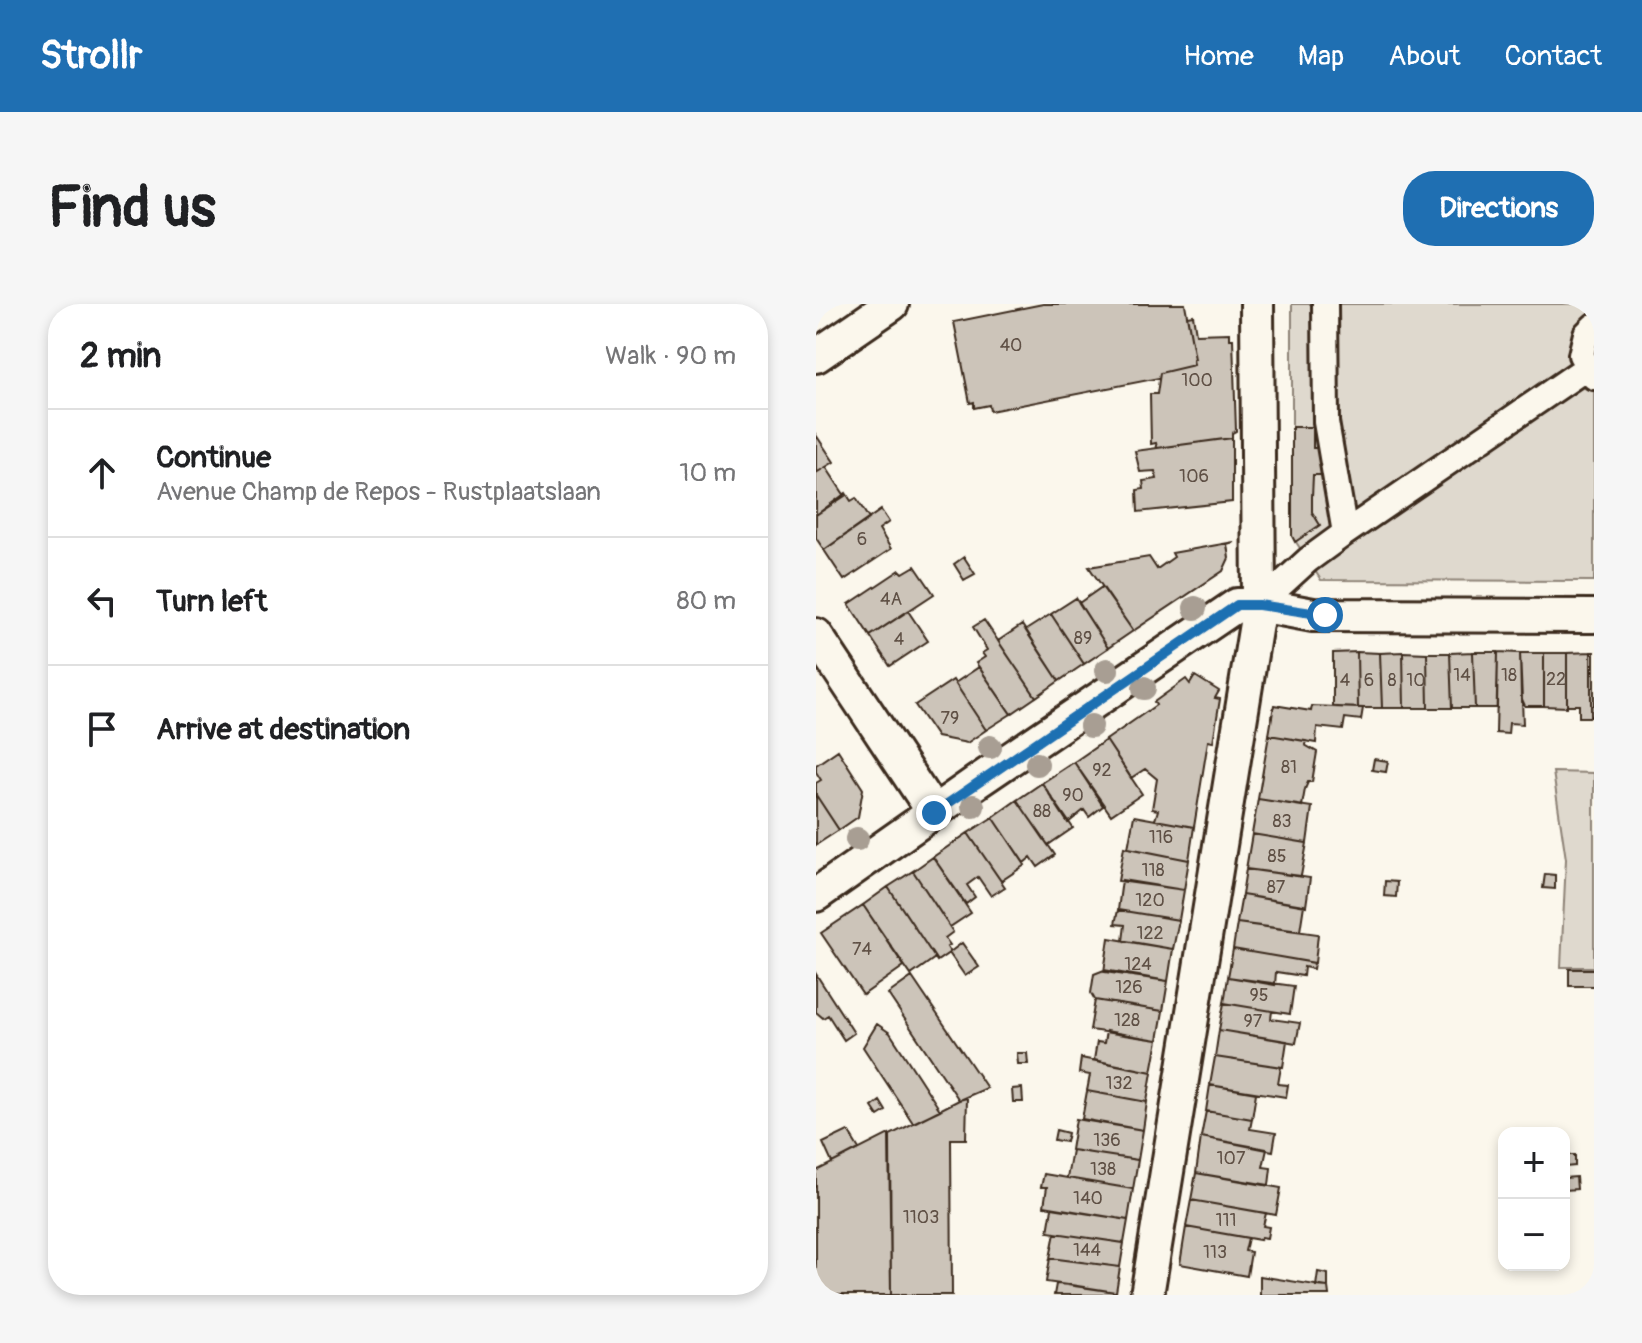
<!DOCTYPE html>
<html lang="en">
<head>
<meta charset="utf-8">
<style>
	:root { --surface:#fff; --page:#f6f6f6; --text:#202124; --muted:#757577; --line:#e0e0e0; --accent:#1f6fb2 }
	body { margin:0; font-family:Pangolin,sans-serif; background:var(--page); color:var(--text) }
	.controls { position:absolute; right:24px; bottom:24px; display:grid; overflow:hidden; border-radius:16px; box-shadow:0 4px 12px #0003 }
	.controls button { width:72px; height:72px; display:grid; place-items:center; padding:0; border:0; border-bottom:2px solid var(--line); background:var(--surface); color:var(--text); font:40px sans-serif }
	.stop { position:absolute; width:24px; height:24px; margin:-18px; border:6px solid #1f6fb2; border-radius:50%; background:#fff }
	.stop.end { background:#1f6fb2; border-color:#fff; box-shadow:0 2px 8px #0008 }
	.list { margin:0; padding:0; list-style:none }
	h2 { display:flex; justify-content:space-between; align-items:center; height:104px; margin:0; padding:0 32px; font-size:34px }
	h2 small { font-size:26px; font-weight:400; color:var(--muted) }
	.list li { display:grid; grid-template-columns:52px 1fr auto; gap:24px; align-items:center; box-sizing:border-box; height:128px; padding:0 32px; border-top:2px solid var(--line) }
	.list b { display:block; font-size:30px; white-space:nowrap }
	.list p { margin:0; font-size:26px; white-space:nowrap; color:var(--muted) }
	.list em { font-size:26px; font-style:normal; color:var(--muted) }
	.icon { flex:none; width:44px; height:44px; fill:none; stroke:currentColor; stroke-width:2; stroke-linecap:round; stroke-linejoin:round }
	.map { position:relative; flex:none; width:778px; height:991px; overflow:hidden; border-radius:32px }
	header { display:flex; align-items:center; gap:48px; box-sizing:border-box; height:112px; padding:0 40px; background:var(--accent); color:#fff }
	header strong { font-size:38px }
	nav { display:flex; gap:44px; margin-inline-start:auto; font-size:28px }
	.intro { display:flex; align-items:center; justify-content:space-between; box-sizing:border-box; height:192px; padding:0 48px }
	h1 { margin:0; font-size:56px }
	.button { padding:20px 36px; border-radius:32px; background:var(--accent); color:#fff; font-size:28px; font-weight:700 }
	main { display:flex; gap:48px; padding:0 48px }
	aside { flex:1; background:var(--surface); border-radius:32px; box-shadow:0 4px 12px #0003 }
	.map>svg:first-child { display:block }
	.green { fill:#dfd9ce; stroke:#8d8276; stroke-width:2 }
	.building { fill:#ccc4b9; stroke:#3b2a1e; stroke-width:2 }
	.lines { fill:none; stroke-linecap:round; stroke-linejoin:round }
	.pedestrian-casing { stroke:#3b2a1e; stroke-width:30 }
	.minor-casing { stroke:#3b2a1e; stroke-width:38 }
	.pedestrian { stroke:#fbf7ec; stroke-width:24 }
	.minor { stroke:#fbf7ec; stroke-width:32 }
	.tree { fill:#a89e93 }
	.route { stroke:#1f6fb2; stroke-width:10 }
	.labels { text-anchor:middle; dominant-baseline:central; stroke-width:8; stroke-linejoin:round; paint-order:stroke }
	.number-label { font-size:18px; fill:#5f5045 }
</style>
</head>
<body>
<header>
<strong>Strollr</strong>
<nav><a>Home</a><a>Map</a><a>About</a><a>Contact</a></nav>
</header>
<div class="intro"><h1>Find us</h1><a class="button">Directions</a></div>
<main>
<aside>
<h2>2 min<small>Walk · 90 m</small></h2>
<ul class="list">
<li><svg class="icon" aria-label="ahead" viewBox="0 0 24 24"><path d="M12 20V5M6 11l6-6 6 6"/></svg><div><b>Continue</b><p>Avenue Champ de Repos - Rustplaatslaan</p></div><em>10 m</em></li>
<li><svg class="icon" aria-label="left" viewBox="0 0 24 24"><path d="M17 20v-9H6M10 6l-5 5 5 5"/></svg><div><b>Turn left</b></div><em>80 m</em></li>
<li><svg class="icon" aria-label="arrive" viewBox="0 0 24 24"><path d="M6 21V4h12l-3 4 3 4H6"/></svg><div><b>Arrive at destination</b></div></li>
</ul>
</aside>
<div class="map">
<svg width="778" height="991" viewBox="0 0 778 991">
	<rect width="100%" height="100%" fill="#fbf7ec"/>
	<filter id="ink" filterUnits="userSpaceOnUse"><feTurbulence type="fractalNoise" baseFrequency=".0125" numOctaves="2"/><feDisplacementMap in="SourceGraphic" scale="16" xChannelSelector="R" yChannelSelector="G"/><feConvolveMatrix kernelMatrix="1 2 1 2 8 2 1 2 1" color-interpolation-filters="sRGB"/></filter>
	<g filter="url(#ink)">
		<path class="green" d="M 476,0 L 778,0 L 778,277 L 505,276 L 476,232 Z
			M 737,468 L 778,469 L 778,663 L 745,663 L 750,555 Z"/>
		<path class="building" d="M 227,0 L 369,0 L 379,55 L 377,55 L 378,61 L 344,69 L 343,74 L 174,107 L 173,101 L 158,104 L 158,98 L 154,99 L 138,18 Z
			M 377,11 L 380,30 L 413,29 L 413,35 L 417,35 L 420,127 L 416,129 L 416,134 L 341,144 L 340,139 L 335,140 L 334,90 L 341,90 L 344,69 L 378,61 L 377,55 L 379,55 L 371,12 Z
			M 476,123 L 497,123 L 497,144 L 505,144 L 505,171 L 497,171 L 496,193 L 496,208 L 504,221 L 479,238 L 476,232 Z
			M 0,131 L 18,158 L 0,169 Z
			M 416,134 L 416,198 L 322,208 L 321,186 L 328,185 L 327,177 L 341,175 L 339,167 L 324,168 L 319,147 Z
			M 10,163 L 29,192 L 0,211 L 0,169 Z
			M 30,189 L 35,197 L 40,194 L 53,215 L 8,246 L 0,234 L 0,211 Z
			M 65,206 L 73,218 L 63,225 L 75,245 L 28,276 L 8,246 Z
			M 418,238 L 411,240 L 413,254 L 407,267 L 317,327 L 273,263 L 333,253 L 341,265 L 358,253 L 356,249 Z
			M 148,253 L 159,270 L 148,276 L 138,260 Z
			M 99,262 L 118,290 L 54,332 L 33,300 L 84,266 L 87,269 Z
			M 286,283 L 317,327 L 292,344 L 263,299 Z
			M 260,294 L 292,344 L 268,360 L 235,310 Z
			M 92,307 L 112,337 L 74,362 L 54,332 Z
			M 235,310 L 268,360 L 243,377 L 210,326 Z
			M 168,316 L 220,393 L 195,410 L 160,359 L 169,353 L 166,349 L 171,346 L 157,323 Z
			M 206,321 L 243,377 L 220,393 L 182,337 Z
			M 541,348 L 542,404 L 517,403 L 517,349 Z
			M 541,348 L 564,349 L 566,404 L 542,404 Z
			M 587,348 L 611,349 L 612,404 L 588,404 Z
			M 587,348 L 588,404 L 566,404 L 564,349 Z
			M 657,348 L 659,404 L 636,404 L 634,349 Z
			M 657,348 L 682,348 L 681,404 L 659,404 Z
			M 682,348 L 704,349 L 707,420 L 693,419 L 692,430 L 680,429 Z
			M 775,348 L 775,413 L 763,413 L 763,401 L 751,401 L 751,349 Z
			M 775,348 L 778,348 L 778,413 L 775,413 Z
			M 611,349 L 634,349 L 636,404 L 612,404 Z
			M 704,349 L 728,349 L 728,402 L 709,402 L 705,393 Z
			M 728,349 L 751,349 L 751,403 L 728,402 Z
			M 163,363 L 195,410 L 170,426 L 139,379 Z
			M 379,372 L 403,387 L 399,394 L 404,395 L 397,438 L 392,437 L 378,523 L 339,516 L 342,506 L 336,505 L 341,475 L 329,465 L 315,474 L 290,436 L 340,401 L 338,398 L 370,375 L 374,380 Z
			M 137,376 L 170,426 L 151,439 L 121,433 L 99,401 Z
			M 458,401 L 495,407 L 496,402 L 547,404 L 545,416 L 529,414 L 527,426 L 501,423 L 500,439 L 453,431 Z
			M 453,431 L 490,437 L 489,441 L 501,448 L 496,478 L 492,478 L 489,485 L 486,502 L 442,495 Z
			M 290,436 L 326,490 L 295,511 L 258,458 Z
			M 22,446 L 47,485 L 42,513 L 23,526 L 0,491 L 0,479 L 5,476 L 0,468 L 0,461 Z
			M 558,455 L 572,457 L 570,468 L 556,466 Z
			M 258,458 L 287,502 L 273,513 L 268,506 L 252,519 L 226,479 Z
			M 226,479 L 257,524 L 232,541 L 201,496 Z
			M 0,491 L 23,526 L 0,541 Z
			M 442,495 L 496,503 L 491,539 L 436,530 Z
			M 201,496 L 239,551 L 222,563 L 215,553 L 208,559 L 177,513 Z
			M 318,512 L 378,523 L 373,556 L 312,544 Z
			M 177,513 L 209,561 L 185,577 L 152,529 Z
			M 152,529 L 189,583 L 175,592 L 162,573 L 151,581 L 159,593 L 150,600 L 117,553 Z
			M 436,530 L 491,539 L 485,572 L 430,565 Z
			M 308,543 L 373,556 L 368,586 L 302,577 Z
			M 117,553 L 155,609 L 134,623 L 97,567 Z
			M 430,565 L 494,574 L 490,602 L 426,591 Z
			M 97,567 L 137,628 L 129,634 L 134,641 L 131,643 L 134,648 L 146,639 L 163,663 L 149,672 L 133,649 L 121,657 L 72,583 Z
			M 729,570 L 739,571 L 739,585 L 727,584 Z
			M 306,576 L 368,586 L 363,616 L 302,606 Z
			M 569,577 L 581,578 L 580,593 L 568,592 Z
			M 72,583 L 119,654 L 95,671 L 47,601 Z
			M 426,591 L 488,601 L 484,627 L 421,619 Z
			M 47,601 L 88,662 L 47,691 L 5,629 Z
			M 302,606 L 363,616 L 357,645 L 307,637 L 309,621 L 299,620 Z
			M 421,619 L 502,630 L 499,659 L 417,645 Z
			M 293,634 L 357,645 L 352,677 L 288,668 Z
			M 417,645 L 498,659 L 497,665 L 488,663 L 487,672 L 460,668 L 459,681 L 412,673 Z
			M 753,665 L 778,665 L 778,682 L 753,682 Z
			M 288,666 L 352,677 L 347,707 L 279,696 L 275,689 L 278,670 Z
			M 0,670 L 38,729 L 28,736 L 12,711 L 7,714 L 0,708 Z
			M 96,673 L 171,784 L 143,796 L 72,690 Z
			M 412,673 L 478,682 L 474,710 L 408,699 Z
			M 279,696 L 347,707 L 342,736 L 274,726 Z
			M 408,699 L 456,707 L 455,715 L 484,719 L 480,739 L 403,726 Z
			M 61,720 L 74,729 L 124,806 L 97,819 L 47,743 Z
			M 403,726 L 471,737 L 467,763 L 399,753 Z
			M 290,727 L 342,736 L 336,768 L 278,756 L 281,738 L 288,739 Z
			M 201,749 L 211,749 L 212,760 L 202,760 Z
			M 399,753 L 465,763 L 462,780 L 472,781 L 470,793 L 394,781 Z
			M 265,754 L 336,768 L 331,798 L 271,787 L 274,771 L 263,769 Z
			M 394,781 L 440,789 L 436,815 L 390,807 Z
			M 206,784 L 207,798 L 197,798 L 196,785 Z
			M 271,787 L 331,798 L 327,826 L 266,815 Z
			M 151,794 L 150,835 L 135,835 L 136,991 L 75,991 L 74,831 L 143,796 Z
			M 64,797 L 70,807 L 62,812 L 56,803 Z
			M 390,807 L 436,815 L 434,825 L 460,829 L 457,847 L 385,833 Z
			M 260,815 L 327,826 L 322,856 L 255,846 Z
			M 240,826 L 252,829 L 250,838 L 238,836 Z
			M 32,827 L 43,845 L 16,859 L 7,839 Z
			M 73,830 L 75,991 L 0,991 L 0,867 Z
			M 385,833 L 451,845 L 447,863 L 455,864 L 453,881 L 380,869 Z
			M 256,846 L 322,856 L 317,885 L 251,874 Z
			M 749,851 L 759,851 L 759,862 L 749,863 Z
			M 380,869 L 465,884 L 460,911 L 375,896 Z
			M 228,870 L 317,885 L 312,916 L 228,902 L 231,883 L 225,883 Z
			M 760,873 L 761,885 L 749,886 L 748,874 Z
			M 375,896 L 450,909 L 447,922 L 453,923 L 451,934 L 445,933 L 444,936 L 370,923 Z
			M 236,904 L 312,916 L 308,939 L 232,928 Z
			M 370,923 L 432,934 L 429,947 L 435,948 L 431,972 L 364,960 Z
			M 239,929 L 308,939 L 304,963 L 234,954 Z
			M 234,954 L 304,963 L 300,988 L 230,978 Z
			M 502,968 L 512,970 L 512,983 L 500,982 Z
			M 444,972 L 512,983 L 513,991 L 444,991 Z
			M 240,980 L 255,981 L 300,988 L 299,991 L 238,991 Z"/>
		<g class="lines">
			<defs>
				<path id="pedestrian" d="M 778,22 L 770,30 L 765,51 L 778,73
					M 529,229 L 770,64
					M 443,301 L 492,256 L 529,229 L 510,118 L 509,0"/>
				<path id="minor" d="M 0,52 L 76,0
					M 0,331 L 118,509
					M 0,591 L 162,477 L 421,301 L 443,301 L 497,311 L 778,312
					M 331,991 L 443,301 L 441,0"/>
			</defs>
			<use href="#pedestrian" class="pedestrian-casing"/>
			<use href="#minor" class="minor-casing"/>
			<use href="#pedestrian" class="pedestrian"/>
			<use href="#minor" class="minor"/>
		</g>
		<g class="tree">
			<circle cx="379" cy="304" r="12"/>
			<circle cx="291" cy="366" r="12"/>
			<circle cx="328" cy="384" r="12"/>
			<circle cx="275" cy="422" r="12"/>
			<circle cx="174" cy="443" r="12"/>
			<circle cx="221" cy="460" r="12"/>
			<circle cx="157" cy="502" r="12"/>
			<circle cx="41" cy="535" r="12"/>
		</g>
	</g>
	<g class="lines" filter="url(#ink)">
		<path class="route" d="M 118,509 L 421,301 L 443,301 L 509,311"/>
	</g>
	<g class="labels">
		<g class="number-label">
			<text x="195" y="41">40</text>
			<text x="381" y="76">100</text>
			<text x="378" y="172">106</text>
			<text x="46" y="235">6</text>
			<text x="75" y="295">4A</text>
			<text x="267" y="334">89</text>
			<text x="83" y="335">4</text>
			<text x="646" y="371">14</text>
			<text x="693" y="371">18</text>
			<text x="740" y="375">22</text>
			<text x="529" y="376">4</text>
			<text x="553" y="376">6</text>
			<text x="576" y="376">8</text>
			<text x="600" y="376">10</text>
			<text x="134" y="414">79</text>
			<text x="473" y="463">81</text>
			<text x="286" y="466">92</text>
			<text x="257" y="491">90</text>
			<text x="226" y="507">88</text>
			<text x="466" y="517">83</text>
			<text x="345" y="533">116</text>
			<text x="461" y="552">85</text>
			<text x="337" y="566">118</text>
			<text x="460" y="583">87</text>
			<text x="334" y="596">120</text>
			<text x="334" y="629">122</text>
			<text x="46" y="645">74</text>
			<text x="322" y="660">124</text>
			<text x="313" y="683">126</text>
			<text x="443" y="691">95</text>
			<text x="311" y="716">128</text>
			<text x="437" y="717">97</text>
			<text x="303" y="779">132</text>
			<text x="291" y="836">136</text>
			<text x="415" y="854">107</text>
			<text x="287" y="865">138</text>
			<text x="272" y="894">140</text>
			<text x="105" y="913">1103</text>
			<text x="410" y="916">111</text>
			<text x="271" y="946">144</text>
			<text x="399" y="948">113</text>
		</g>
	</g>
</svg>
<div class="controls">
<button>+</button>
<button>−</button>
</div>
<div class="stop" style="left:509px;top:311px"></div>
<div class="stop end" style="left:118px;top:509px"></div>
</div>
</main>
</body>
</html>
